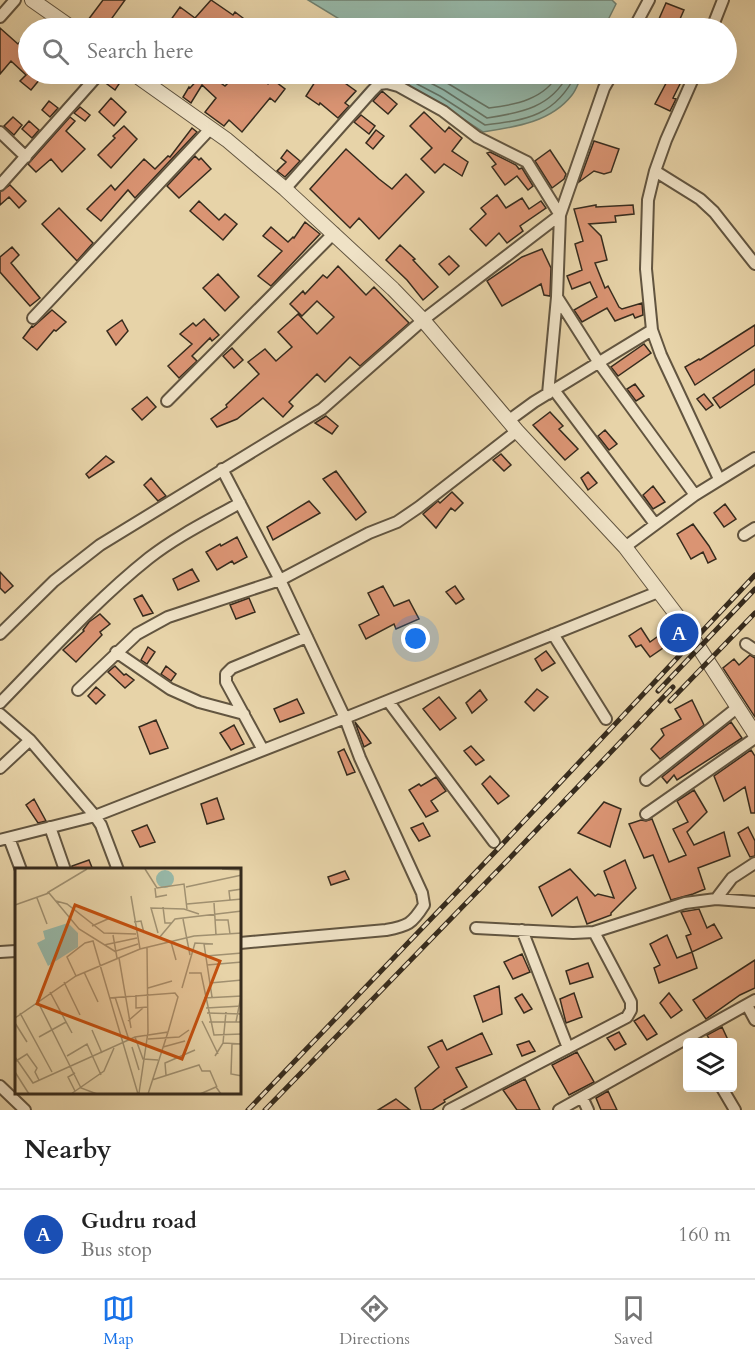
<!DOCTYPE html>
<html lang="en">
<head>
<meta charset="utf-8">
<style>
	:root { --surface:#fff; --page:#f6f6f6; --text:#222; --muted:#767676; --line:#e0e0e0; --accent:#1a73e8 }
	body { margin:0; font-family:Cardo,serif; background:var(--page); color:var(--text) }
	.controls { position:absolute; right:18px; bottom:18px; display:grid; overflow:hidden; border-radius:6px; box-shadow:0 6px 24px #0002 }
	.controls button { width:54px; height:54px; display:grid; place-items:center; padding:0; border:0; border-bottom:2px solid var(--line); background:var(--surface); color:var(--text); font:30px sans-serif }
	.you { position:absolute; left:416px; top:639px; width:21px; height:21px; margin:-15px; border:4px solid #fff; border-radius:50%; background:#1a73e8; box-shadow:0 0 0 9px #1a73e833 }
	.badge { display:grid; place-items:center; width:39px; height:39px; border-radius:50%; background:var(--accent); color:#fff; font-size:20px; font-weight:700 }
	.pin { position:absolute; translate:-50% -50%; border:3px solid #fff; box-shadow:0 2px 6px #0006 }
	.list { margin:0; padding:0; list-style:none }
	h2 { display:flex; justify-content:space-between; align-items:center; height:78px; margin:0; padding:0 24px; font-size:26px }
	h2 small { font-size:20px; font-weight:400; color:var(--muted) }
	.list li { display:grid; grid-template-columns:39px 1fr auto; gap:18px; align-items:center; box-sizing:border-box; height:90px; padding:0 24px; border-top:2px solid var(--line) }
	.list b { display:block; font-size:22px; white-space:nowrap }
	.list p { margin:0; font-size:20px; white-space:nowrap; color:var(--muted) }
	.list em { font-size:20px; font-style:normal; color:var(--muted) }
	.icon { flex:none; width:33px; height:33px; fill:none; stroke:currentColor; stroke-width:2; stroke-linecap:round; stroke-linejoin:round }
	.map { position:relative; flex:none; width:755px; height:1110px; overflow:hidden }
	.search { position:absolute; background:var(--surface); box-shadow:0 6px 24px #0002; left:18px; right:18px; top:18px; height:66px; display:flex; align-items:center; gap:15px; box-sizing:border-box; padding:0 21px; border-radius:33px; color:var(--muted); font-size:22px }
	.sheet { height:168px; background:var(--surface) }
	nav { display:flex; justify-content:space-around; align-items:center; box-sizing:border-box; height:84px; border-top:2px solid var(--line); background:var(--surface); font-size:16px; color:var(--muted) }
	nav a { display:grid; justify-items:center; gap:3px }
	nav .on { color:var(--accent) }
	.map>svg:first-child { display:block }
	.water { fill:#97b8a8; stroke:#708070; stroke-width:1.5 }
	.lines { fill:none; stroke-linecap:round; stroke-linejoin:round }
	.shore { stroke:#667262; stroke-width:1.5 }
	.building { fill:#da9473; stroke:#362b1d; stroke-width:1.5 }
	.minor-casing { stroke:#625540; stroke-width:14 }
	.tertiary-casing { stroke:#625540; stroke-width:16 }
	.minor { stroke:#efe2c6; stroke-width:10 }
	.tertiary { stroke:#efe2c6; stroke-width:14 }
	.rail-casing { stroke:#362b1d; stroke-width:5 }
	.rail { stroke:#efe2c6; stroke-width:3; stroke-dasharray:9; stroke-linecap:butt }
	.inset-road { fill:none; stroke:#a09070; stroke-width:1.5 }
	.view { fill:#c4500f; fill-opacity:0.15; stroke:#c4500f; stroke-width:3 }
	.inset-edge { fill:none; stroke:#362b1d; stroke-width:3 }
</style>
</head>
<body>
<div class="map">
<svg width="755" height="1110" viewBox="0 0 755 1110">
	<rect width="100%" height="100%" fill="#e7d3a8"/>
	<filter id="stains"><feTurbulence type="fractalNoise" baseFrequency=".00333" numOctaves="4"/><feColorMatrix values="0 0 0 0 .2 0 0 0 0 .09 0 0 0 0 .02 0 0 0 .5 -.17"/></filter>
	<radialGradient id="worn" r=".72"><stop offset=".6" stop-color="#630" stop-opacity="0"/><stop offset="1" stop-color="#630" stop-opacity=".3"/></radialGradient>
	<path class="water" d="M 308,0 L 612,0 L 616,4 L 604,28 L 354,28 Z
		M 400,74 L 583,74 C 579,80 577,89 572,95 C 551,122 516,127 483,132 L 437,102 L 413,89 Z"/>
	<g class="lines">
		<path class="shore" d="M 408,74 L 417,84 L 440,96 L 485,125 C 528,120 556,115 576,74
			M 418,74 L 421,78 L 444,90 L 487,118 C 521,113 552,107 568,74
			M 432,74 L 489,108 C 515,105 545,99 558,74"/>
	</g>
	<path class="building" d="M 103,0 L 125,0 L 112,18 L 125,28 L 82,28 Z
		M 211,0 L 233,15 L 235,12 L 247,21 L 241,28 L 181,28 L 170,21 L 180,7 L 195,18 Z
		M 666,3 L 684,10 L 676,28 L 655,28 Z
		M 0,28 L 18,44 L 28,33 L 28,74 L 34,74 L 40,79 L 31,90 L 20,81 L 26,75 L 11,61 L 0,74 Z
		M 107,74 L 117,74 L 123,78 L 115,90 L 103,81 Z
		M 203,74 L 208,74 L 225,86 L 237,74 L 257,74 L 268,84 L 272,79 L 285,89 L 275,102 L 270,98 L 242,132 L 229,120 L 224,126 L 205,112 L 216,98 L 202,85 L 191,103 L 183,97 L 189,87 L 190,88 Z
		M 320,74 L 351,74 L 345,83 L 356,91 L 345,103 L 349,106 L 338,118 L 320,103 L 319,105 L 306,96 Z
		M 671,74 L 685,74 L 673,98 L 676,99 L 670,111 L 655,104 Z
		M 382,91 L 397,104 L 388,114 L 373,101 Z
		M 111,98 L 126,112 L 114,126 L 99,112 Z
		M 49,101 L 58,108 L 50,117 L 42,110 Z
		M 80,107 L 90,115 L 85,121 L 74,113 Z
		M 424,112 L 445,132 L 449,127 L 462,138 L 452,151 L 468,162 L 462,176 L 444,164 L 435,173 L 421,159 L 432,148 L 410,126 Z
		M 361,115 L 375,126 L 369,134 L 354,122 Z
		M 13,117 L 22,125 L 14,135 L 4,126 Z
		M 70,117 L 75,121 L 66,131 L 85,149 L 62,172 L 51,159 L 36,172 L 28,164 Z
		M 29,121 L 39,130 L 32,138 L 22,129 Z
		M 124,126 L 137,139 L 111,168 L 98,155 L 115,138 L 113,136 Z
		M 192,128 L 197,132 L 135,198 L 128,190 L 101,221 L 87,209 L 111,185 L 115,190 L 144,159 L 155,169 L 168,156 L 170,157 Z
		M 376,130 L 384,136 L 373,149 L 366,143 Z
		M 594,141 L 619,149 L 611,172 L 604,174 L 594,171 L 579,182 Z
		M 346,149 L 379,179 L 392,189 L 406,174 L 424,192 L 379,239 L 359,218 L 350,228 L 310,189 Z
		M 287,150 L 300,161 L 285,177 L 277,171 L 286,162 L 281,158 Z
		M 550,150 L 566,174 L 564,179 L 552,188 L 535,161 Z
		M 490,152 L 516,165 L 519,169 L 522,168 L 533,186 L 528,190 L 517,176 L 505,185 L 492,167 L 496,164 L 487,153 Z
		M 195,156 L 199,160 L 201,158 L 211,169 L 179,198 L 167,186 Z
		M 10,185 L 26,201 L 19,208 L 9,197 L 0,205 L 0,192 Z
		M 497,195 L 506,208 L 522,198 L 529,209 L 541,201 L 546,208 L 520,226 L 523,231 L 507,243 L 499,233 L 486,246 L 470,229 L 486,214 L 481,208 Z
		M 199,201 L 219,220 L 225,214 L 237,224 L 223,240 L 190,211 Z
		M 596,205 L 596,207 L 633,205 L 634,214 L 615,216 L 616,222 L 589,224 L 601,236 L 607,260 L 595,263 L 605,288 L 608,286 L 619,307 L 622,309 L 642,303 L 643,315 L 635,318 L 633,314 L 615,321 L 607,308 L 582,322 L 574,310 L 597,297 L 590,282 L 572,289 L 567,276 L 582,270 L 575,244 L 583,241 L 574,209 Z
		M 59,208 L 93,243 L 77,261 L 42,224 Z
		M 305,222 L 320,234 L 271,286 L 258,276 L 282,251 L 263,236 L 271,227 L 288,242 L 293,237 L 294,238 Z
		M 400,245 L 415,259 L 413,260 L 438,287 L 423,300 L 407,280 L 386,260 Z
		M 12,247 L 19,255 L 11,263 L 40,298 L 30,306 L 0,272 L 0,257 Z
		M 542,249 L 551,268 L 550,296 L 544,295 L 541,284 L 502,306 L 487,281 L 522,257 Z
		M 449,256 L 459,266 L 449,275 L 439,264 Z
		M 338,266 L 366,295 L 374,287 L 409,323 L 360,366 L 350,357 L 325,382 L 317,374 L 289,402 L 293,406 L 283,417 L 263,398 L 237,419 L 217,427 L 211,419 L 227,407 L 226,405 L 259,374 L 248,362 L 265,349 L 276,361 L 292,347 L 278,332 L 298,314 L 317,334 L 334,317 L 317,301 L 302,316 L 290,304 L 303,291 L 305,294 L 323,275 L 327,278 Z
		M 218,274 L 239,297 L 225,311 L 203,288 Z
		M 52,310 L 66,322 L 56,331 L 54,330 L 37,350 L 23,338 L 32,326 L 33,327 Z
		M 204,319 L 219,335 L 212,341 L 210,338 L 192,356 L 197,361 L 179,378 L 168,366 L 192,344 L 180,334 L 193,323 L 196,326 Z
		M 122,320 L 128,331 L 116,345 L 107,331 Z
		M 755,325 L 755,345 L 695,385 L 685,367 L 699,359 L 700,360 Z
		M 644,344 L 651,353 L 618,376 L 611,367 Z
		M 232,348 L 243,360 L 234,368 L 223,356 Z
		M 755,369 L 755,384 L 720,408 L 713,398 Z
		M 635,384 L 644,396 L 636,401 L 627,389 Z
		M 704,394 L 713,405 L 706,410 L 697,399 Z
		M 147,397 L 156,407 L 142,420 L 132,409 Z
		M 550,412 L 563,426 L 559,429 L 578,449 L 565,460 L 533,425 Z
		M 326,416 L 338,426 L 332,434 L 315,423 Z
		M 605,430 L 617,444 L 609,450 L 598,436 Z
		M 501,454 L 511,465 L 504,471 L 493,460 Z
		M 106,456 L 114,462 L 89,478 L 86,474 Z
		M 336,471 L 366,512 L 356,520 L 323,479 Z
		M 588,472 L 597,483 L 588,490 L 581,478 Z
		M 151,478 L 166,496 L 158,501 L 144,485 Z
		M 653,486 L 665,502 L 653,509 L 643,495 Z
		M 452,492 L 463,503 L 455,511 L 451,508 L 436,528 L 423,514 L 438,501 L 440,503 Z
		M 309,501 L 320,513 L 273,540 L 267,527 Z
		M 725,504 L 736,519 L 724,527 L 714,513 Z
		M 693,524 L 709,546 L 716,559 L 708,563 L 703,552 L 691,559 L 677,534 Z
		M 237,537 L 247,557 L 234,564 L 232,561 L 217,570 L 206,552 L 220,544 L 221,546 Z
		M 192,569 L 199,581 L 178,590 L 173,579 Z
		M 0,572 L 13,586 L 5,593 L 0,588 Z
		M 383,586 L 394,606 L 409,600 L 419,619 L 396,629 L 394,624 L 366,639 L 359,625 L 379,615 L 368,593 Z
		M 455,586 L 464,599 L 456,604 L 446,592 Z
		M 142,595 L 153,613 L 143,616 L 134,599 Z
		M 249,598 L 255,612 L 236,619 L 230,605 Z
		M 100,614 L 110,624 L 100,632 L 102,635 L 76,662 L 63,650 L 84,631 L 83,630 L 89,622 Z
		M 641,628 L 650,642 L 668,629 L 676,639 L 650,657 L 641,645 L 636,647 L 629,636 Z
		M 148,647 L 155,652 L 147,664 L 141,660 Z
		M 546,651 L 555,663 L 542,671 L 535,659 Z
		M 750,655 L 755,658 L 755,717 L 723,668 L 734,659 L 739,665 Z
		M 115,666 L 124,675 L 126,674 L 134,680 L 125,688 L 108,672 Z
		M 166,666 L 176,674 L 171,681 L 161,674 Z
		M 96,687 L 105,695 L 96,704 L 88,696 Z
		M 537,689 L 548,697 L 534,711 L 525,702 Z
		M 480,690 L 487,700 L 472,713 L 466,703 Z
		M 439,697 L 456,718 L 440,730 L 423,709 Z
		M 297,699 L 304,713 L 280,722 L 274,709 Z
		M 692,700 L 704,725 L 660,759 L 651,749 L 664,735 L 661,729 L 681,719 L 675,709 Z
		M 156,720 L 168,748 L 150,754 L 139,727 Z
		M 355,722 L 371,743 L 364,747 Z
		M 731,722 L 742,738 L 677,780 L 674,775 L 667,783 L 662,777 Z
		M 234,725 L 244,744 L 231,750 L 220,733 Z
		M 471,746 L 484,760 L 476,765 L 464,751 Z
		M 344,749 L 355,772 L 347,775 L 338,752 Z
		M 751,750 L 755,756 L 755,813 L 751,813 L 745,787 L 724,801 L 714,776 Z
		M 490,776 L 509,796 L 498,804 L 482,784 Z
		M 436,777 L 446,791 L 431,801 L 438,811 L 426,817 L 409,790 L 419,784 L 421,786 Z
		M 694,790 L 707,812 L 687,832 L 694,845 L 724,832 L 730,856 L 698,868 L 705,889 L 693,894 L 671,900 L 653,855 L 644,858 L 629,824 L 641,820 L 646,821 L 652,819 L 669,862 L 686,855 L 673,829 L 688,822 L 677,801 Z
		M 217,798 L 224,819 L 207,824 L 201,804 Z
		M 34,799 L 46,821 L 38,823 L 26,805 Z
		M 604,802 L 621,809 L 610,847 L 578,833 Z
		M 423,823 L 430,836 L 419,841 L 411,828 Z
		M 147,825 L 155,842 L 140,847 L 132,831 Z
		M 748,827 L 755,841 L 755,856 L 750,857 L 738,833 Z
		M 89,860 L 93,870 L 72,870 L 72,866 Z
		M 625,860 L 636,888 L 611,913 L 611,915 L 587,924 L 577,897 L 552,916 L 539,887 L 570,869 L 595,896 L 598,894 L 614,898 L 604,871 Z
		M 345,871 L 349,879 L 331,885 L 328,877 Z
		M 699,909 L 707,928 L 714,924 L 722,938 L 692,952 L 686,936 L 691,934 L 681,912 Z
		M 667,935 L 677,958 L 692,952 L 697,968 L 659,983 L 654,968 L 660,965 L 650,944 Z
		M 522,954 L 530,972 L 513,979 L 504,962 Z
		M 755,960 L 755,988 L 740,995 L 706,1019 L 693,1000 Z
		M 588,963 L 593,977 L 570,984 L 566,971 Z
		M 499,986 L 502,1014 L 483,1022 L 474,996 Z
		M 574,993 L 582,1017 L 566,1023 L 560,999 Z
		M 669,993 L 682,1010 L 671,1018 L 660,1003 Z
		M 522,994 L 532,1009 L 524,1013 L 515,998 Z
		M 644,1015 L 657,1034 L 647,1040 L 634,1021 Z
		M 722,1027 L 728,1040 L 724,1042 L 711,1042 L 707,1035 Z
		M 619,1032 L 626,1044 L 615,1050 L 607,1038 Z
		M 482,1033 L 492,1054 L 456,1068 L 467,1087 L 444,1100 L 445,1102 L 432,1110 L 421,1110 L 415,1088 L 439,1067 L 428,1047 L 442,1040 L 447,1050 Z
		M 529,1041 L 535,1051 L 522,1056 L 517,1045 Z
		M 577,1052 L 594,1082 L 569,1095 L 552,1065 Z
		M 525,1079 L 540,1110 L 517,1110 L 503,1090 Z
		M 608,1091 L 617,1110 L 601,1110 L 596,1098 Z
		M 396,1099 L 410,1110 L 378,1110 Z"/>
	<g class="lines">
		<defs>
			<path id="minor" d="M 0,17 L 15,0
				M 634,28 L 649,0
				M 712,28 L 723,0
				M 695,74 L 666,140 L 655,171 L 648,200 L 646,269 L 652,330 L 661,355 L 719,479
				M 0,132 L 26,157
				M 655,171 L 700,199 L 714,212 L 755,264
				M 0,185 L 99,74
				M 557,297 L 599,363 L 695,495
				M 33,318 L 211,128
				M 554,390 L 655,524
				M 548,394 L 557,297 L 560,215 L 604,88 L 612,74
				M 167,401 L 334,233
				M 508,421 L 534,402 L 652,330
				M 222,469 L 280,580 L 345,718 L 360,758 L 422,893 L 424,905 C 412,924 408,926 386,930 L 240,943
				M 744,535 L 755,528
				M 625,547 L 695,495 L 755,458
				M 0,634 L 54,581 L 100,545 L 322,409 L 423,320 L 560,215 L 527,162 L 477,137 L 443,111 L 398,86 L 387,83 L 379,84 L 372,91 L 285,189
				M 553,634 L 606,719
				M 746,644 L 755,650
				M 116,652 L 170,689 L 199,702 L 244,714
				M 78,690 L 137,634 L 168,617 L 280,580 L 369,533 L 397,522 L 419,507 L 517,431
				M 388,701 L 494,842
				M 0,703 C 48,654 95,601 149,558 C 177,536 210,520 240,503
				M 0,714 L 30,740 L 95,816 L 101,825 L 118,870
				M 263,750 L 226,682 L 226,674 L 232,668 L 307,637
				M 0,768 L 30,740
				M 646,780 L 738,707
				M 646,814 L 755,738
				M 50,827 L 65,870
				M 9,838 L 21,870
				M 0,840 L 95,816 L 345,718 L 658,592
				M 716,899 L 732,878 L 755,863
				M 476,928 L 573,933 L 594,932 L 685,903 L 716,899 L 755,902
				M 522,930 L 568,1048
				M 0,952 L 16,951
				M 747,1005 L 755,1020
				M 0,1086 L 25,1110
				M 722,1088 L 735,1110
				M 582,1097 L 588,1110
				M 449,1110 L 627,1017 L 631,1010 L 631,1002 L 594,932
				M 559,1110 L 755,1000"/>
			<path id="tertiary" d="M 32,0 L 72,28
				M 134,74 L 227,140 L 285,189 L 393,289 L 423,320 L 517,431 L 625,547 L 685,626 L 755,734"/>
		</defs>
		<use href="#minor" class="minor-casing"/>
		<use href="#tertiary" class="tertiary-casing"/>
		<use href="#minor" class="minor"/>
		<use href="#tertiary" class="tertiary"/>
		<defs>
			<path id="rail" d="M 658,691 L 755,589
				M 670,701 L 755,613
				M 248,1110 L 495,852 L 755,575
				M 265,1110 L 505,863 L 673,687"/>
		</defs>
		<use href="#rail" class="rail-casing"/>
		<use href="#rail" class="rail"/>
	</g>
	<g transform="translate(15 868)">
		<rect width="226" height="226" fill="#e7d3a8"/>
		<path d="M141 11a9 9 0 1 1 18 0a9 9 0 1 1-18 0ZM 53,55 L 63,65 L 63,79 L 33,98 L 22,75 L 30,71 L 28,63 Z" fill="#97b8a8"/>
		<path class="inset-road" d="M 130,1 L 142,20 L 169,16 L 172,41M 207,1 L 227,2M 171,19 L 227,7M 140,20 L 141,29 L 152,27M 32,25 L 72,1M 116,28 L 125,81M 22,30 L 32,56M 215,32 L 214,23 L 227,21M 41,33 L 52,36 L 89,65 L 121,66M 199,35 L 201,67M 172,36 L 227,31M 0,37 L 34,25 L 64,61 L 101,84M 148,39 L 150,55 L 157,55M 168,51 L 175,87M 200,52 L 213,52 L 215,66M 119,54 L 126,53 L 129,65M 77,58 L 95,50M 143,65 L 136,40 L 169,41 L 184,46M 98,67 L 102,90M 144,70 L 160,51 L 227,43M 156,74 L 161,92M 189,76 L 197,129M 89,77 L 122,70M 101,83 L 123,76M 191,88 L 227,85M 104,90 L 116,160M 192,97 L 227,94M 69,104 L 83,134M 174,105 L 186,105 L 199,167 L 227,166M 61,108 L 52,89 L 70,75 L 78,73 L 123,226M 49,114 L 65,147M 195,115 L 227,112M 133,120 L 157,113M 167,120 L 180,75 L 198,76M 35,124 L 57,165M 121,127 L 121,140 L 133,139M 100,129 L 114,172M 189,130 L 227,128M 22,132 L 66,220 L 82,226M 191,140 L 227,138M 5,145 L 37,204M 192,145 L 227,146M 0,150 L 61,108 L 125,81 L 179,68 L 227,65M 113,153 L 128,140M 187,153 L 203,186M 194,154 L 227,154M 221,154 L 226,128M 0,155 L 12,174M 77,162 L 87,185M 24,169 L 51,154M 120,169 L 128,191 L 143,192M 133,171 L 164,169 L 174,162M 208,175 L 211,144M 217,176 L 216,206 L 227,208M 117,179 L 124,202M 148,179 L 170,173M 52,188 L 72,176 L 86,207M 200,188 L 208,175 L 227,176M 0,189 L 18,215 L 120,169 L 153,164 L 163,129 L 160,125 L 94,130M 1,193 L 12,186 L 22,200 L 20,204 L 24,212M 0,204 L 14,226M 60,205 L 53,209 L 60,223M 151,207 L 150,195 L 180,182M 137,212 L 184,197 L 187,203 L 195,203 L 202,219M 124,225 L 133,164 L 132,79M 56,226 L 89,203 L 99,180M 133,226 L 153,164M 185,226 L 201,219 L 206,226"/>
		<path class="view" d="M 60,37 L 205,93 L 167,191 L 22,136 Z"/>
		<rect width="226" height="226" class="inset-edge"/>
	</g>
	<rect width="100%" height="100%" filter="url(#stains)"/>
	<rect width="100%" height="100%" fill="url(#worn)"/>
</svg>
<div class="controls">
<button><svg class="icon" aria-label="layers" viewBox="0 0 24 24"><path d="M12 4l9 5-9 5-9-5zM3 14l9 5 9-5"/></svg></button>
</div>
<div class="you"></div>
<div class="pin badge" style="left:679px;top:633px;background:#1a4fb4">A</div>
<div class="search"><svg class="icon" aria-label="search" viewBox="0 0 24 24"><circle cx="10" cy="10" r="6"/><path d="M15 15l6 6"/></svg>Search here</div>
</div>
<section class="sheet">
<h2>Nearby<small></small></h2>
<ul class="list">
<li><span class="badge" style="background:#1a4fb4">A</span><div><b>Gudru road</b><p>Bus stop</p></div><em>160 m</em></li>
</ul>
</section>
<nav>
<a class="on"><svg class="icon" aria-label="map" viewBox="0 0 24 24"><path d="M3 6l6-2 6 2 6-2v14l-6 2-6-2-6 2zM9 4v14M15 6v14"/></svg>Map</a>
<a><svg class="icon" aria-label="directions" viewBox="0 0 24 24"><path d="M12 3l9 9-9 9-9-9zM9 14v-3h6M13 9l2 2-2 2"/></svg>Directions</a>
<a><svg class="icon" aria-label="saved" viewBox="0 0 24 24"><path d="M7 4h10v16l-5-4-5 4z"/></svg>Saved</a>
</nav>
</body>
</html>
